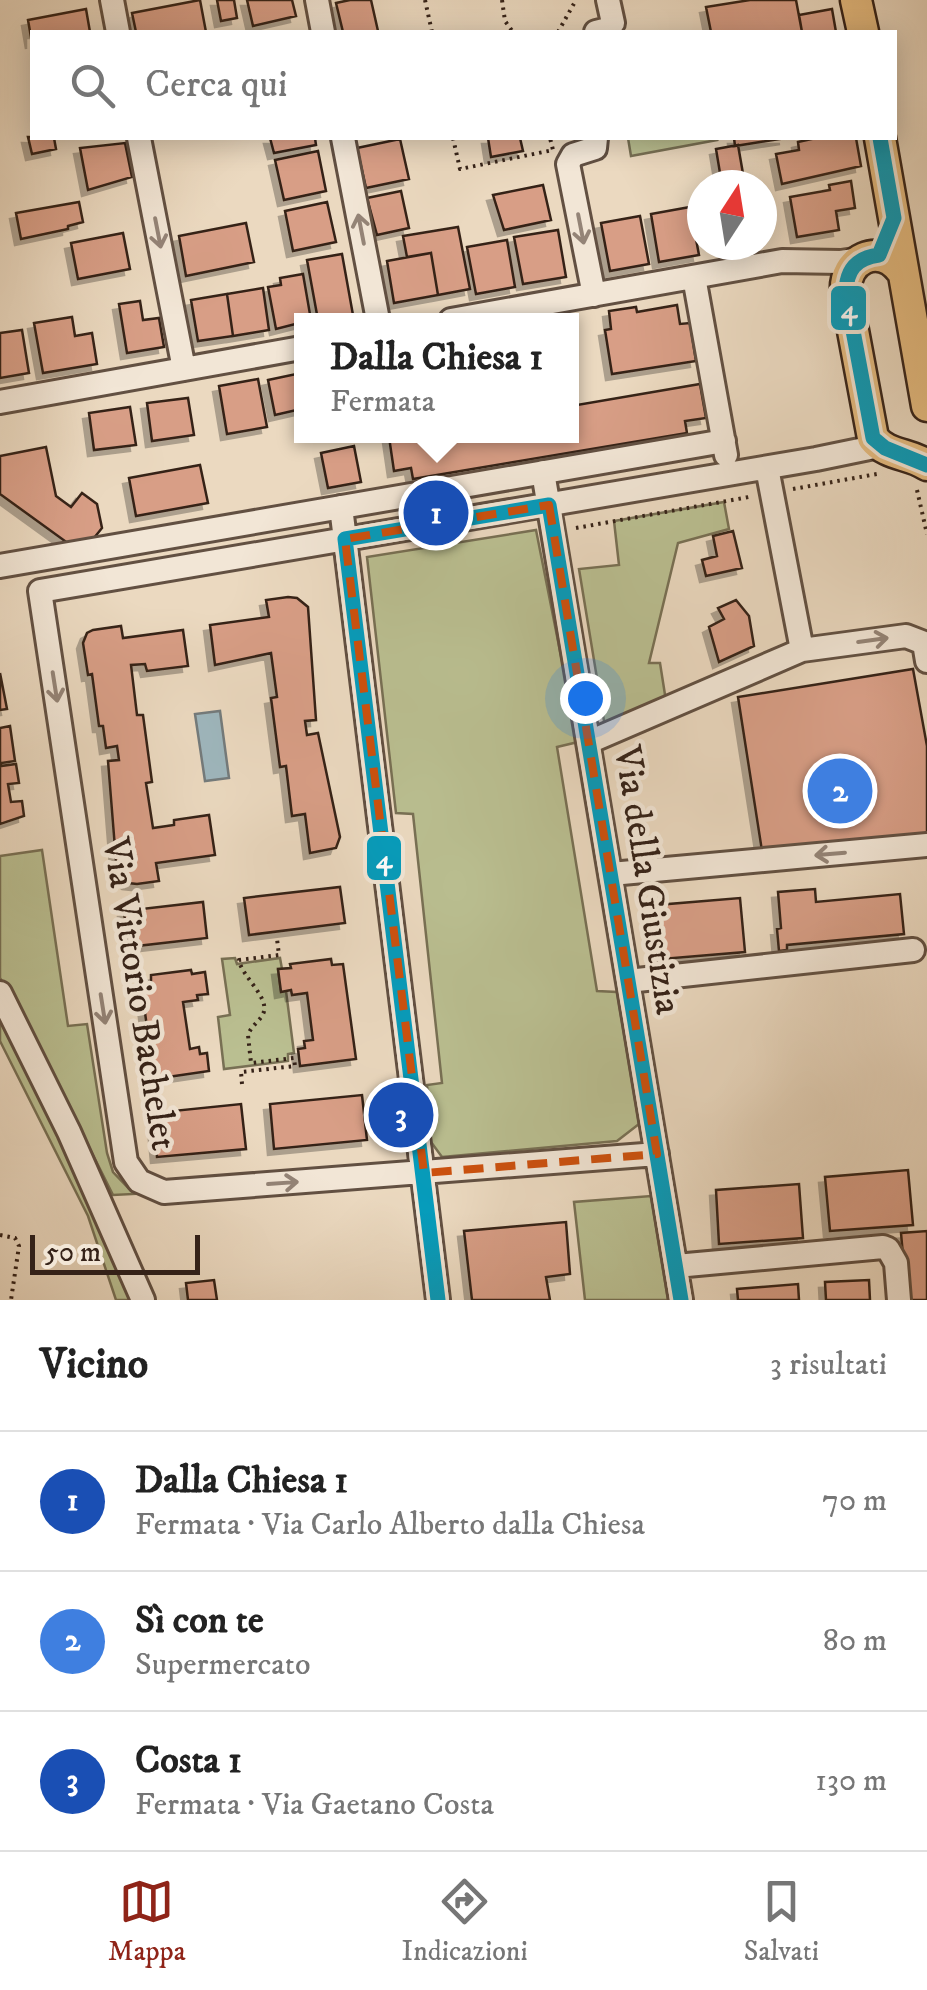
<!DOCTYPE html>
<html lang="it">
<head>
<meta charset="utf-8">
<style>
	:root { --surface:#fff; --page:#f6f6f6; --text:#222; --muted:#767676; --line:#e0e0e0; --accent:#8f2418 }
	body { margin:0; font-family:"IM FELL DW Pica",serif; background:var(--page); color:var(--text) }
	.compass { position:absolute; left:687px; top:170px; width:90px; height:90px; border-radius:50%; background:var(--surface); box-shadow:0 5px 25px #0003; rotate:12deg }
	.scale { position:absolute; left:30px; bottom:25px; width:170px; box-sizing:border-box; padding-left:10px; border:5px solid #352218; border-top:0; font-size:28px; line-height:35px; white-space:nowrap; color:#352218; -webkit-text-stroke:8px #f2e6d6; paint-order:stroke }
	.you { position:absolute; left:585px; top:698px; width:35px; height:35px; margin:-25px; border:8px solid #fff; border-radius:50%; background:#1a73e8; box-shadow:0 0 0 15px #1a73e833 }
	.badge { display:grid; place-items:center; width:65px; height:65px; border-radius:50%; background:var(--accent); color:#fff; font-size:32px; font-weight:700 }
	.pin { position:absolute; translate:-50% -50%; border:5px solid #fff; box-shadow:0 2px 10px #0006 }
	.popup { position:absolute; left:294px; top:313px; width:285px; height:130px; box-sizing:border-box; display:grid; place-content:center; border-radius:0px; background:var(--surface); filter:drop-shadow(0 2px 8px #0005); font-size:32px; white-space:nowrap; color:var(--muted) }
	.popup b { font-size:38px; color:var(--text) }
	.popup::after { content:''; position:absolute; left:50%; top:100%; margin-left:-20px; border:20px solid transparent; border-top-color:var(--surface) }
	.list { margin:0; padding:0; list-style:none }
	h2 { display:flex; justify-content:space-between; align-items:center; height:130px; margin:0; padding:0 40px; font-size:42px }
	h2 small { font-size:32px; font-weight:400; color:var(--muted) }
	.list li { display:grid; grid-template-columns:65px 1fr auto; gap:30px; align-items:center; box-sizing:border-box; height:140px; padding:0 40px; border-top:2px solid var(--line) }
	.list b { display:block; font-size:38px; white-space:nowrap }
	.list p { margin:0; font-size:32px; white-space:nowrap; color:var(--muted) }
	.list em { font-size:32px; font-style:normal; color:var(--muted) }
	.icon { flex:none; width:55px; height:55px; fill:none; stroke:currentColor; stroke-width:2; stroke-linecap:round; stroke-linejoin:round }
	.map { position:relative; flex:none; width:927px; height:1300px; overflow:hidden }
	.search { position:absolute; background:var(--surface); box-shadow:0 5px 25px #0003; left:30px; right:30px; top:30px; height:110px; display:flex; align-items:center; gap:25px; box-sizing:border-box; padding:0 35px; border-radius:0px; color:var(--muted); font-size:38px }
	.sheet { height:550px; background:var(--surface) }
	nav { display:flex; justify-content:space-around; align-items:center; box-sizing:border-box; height:140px; border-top:2px solid var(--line); background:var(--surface); font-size:28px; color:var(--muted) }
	nav a { display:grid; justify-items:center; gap:5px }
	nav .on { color:var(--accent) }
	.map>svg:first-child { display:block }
	.green { fill:#babf91; stroke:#787054; stroke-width:2.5 }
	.water { fill:#9eb7be; stroke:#747b7c; stroke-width:2.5 }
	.building { fill:#d89e86; stroke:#352218; stroke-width:2.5; filter:url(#shadow) }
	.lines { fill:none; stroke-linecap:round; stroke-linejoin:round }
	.minor-casing { stroke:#625042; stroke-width:28 }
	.major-casing { stroke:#352218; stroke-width:35 }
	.path { stroke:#352218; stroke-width:4; stroke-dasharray:2.5 5; stroke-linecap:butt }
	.minor { stroke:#f2e6d6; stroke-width:22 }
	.major { stroke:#e6bc80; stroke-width:30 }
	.bus-1-casing { stroke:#f2e6d6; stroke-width:22 }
	.bus-1 { stroke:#059cbc; stroke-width:15 }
	.oneway { stroke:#948477 }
	.marked { fill:none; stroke:#cd510e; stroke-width:8; stroke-dasharray:20 12; stroke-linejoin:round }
	.labels { text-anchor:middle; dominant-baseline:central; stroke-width:9; stroke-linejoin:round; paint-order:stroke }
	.street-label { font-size:38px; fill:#352218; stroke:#f2e6d6 }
	.line-badge { stroke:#f2e6d6; stroke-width:4 }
	.badge-label { font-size:28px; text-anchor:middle; font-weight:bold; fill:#fff }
</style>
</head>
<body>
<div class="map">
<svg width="927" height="1300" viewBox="0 0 927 1300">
	<defs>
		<filter id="shadow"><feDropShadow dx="-6" dy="6" stdDeviation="0" flood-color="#0004"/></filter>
	</defs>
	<rect width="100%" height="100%" fill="#ebd9c0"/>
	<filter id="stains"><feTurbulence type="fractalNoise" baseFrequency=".002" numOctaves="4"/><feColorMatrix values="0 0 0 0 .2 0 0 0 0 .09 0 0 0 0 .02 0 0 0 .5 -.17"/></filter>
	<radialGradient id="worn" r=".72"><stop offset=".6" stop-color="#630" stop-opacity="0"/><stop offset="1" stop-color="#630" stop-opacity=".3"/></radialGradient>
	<path class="green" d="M 628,138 L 716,138 L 717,140 L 631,156 Z
		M 724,502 L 729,529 L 678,543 L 649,663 L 660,663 L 666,701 L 605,727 L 579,569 L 619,565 L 614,521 Z
		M 536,530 L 578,742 L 557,747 L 597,991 L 617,992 L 639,1124 L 617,1141 L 442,1157 L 431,1142 L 427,1085 L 442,1083 L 413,814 L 396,813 L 367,557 Z
		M 42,850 L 68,1026 L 87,1024 L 107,1153 L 113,1172 L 134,1194 L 113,1195 L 22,1013 L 0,978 L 0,856 Z
		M 235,958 L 237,964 L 280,958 L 282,969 L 278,970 L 281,991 L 286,991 L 294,1053 L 288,1054 L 288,1061 L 224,1069 L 218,1017 L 230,1015 L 222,959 Z
		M 0,1006 L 136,1300 L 116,1300 L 88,1216 L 0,1041 Z
		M 651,1196 L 668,1300 L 585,1300 L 574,1202 Z"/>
	<path class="water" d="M 220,711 L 229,778 L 205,781 L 195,714 Z"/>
	<path class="building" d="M 200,0 L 206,32 L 136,32 L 132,13 Z
		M 217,0 L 234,0 L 237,18 L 221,21 Z
		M 247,0 L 292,0 L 296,16 L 253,26 Z
		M 350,0 L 371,0 L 378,31 L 343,32 L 336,3 Z
		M 750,0 L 796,0 L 802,32 L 711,32 L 706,7 Z
		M 86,9 L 90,32 L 32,32 L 32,43 L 28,20 Z
		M 832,9 L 836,32 L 802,32 L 799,15 Z
		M 28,137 L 54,138 L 56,149 L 32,154 Z
		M 270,138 L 315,138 L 316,145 L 274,153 Z
		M 488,138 L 520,138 L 523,151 L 491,157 Z
		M 734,138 L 786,138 L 735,146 Z
		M 816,138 L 856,138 L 861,166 L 782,184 L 776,154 L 799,150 L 798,142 Z
		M 400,139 L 409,179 L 366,188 L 357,148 Z
		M 125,143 L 132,177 L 88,190 L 80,148 Z
		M 738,145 L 745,185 L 722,185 L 716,149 Z
		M 318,151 L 326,191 L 284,200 L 275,160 Z
		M 851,181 L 855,208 L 836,211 L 839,230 L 797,237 L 790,197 L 830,190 L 829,185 Z
		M 543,185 L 551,220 L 504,230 L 493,195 Z
		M 401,191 L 409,228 L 377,235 L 367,198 Z
		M 79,202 L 83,222 L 68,226 L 68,229 L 21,239 L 16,213 Z
		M 327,202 L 336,242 L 293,251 L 285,211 Z
		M 690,207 L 699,255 L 659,262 L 651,214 Z
		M 640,216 L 649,264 L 610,271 L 601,223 Z
		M 246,223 L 254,262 L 186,276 L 179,236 Z
		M 458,227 L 470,289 L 438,295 L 431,253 L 407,257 L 403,236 Z
		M 558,230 L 566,277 L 523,284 L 514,237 Z
		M 123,233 L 130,269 L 78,279 L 71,243 Z
		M 507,240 L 515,287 L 476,294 L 467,247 Z
		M 431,253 L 438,295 L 394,303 L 387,261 Z
		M 342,254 L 353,315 L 318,320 L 307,260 Z
		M 303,274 L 311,320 L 276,329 L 268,287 L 281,285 L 280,278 Z
		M 263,288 L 269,330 L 233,336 L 227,294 Z
		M 227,294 L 233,336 L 198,341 L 191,300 Z
		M 140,301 L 143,320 L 159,318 L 164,347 L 127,353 L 119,304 Z
		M 677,305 L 680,324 L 690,323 L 696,361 L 612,374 L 605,330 L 611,329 L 609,311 L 636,307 L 637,312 Z
		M 72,317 L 75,336 L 92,333 L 97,364 L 43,373 L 34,323 Z
		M 22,330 L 29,373 L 0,378 L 0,333 Z
		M 301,373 L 301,409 L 275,415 L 268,380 Z
		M 258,379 L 267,427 L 227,434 L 219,386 Z
		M 700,384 L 706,418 L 685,421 L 687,433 L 413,479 L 411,468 L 394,471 L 389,437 L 571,436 L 571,406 Z
		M 188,398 L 194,435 L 152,441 L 147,403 Z
		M 130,407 L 136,445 L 94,450 L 89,413 Z
		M 354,446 L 361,482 L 328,488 L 321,453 Z
		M 46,447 L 56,496 L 71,507 L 82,493 L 97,504 L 102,528 L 94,538 L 69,544 L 0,494 L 0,456 Z
		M 200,465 L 208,503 L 136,516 L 129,478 Z
		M 733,531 L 742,568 L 706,576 L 702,560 L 717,556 L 713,536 Z
		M 288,597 L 297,598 L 308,607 L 316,720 L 305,721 L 307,735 L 318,733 L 340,837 L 336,848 L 310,853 L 305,814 L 292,816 L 286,766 L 280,767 L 271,698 L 277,697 L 271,653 L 215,665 L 210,625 L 269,617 L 266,600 Z
		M 736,600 L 749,616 L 754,646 L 719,662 L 709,627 L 724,619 L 718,608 Z
		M 121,626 L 123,638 L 183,630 L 188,666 L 147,671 L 145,664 L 131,665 L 137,715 L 143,715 L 152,782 L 146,783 L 153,828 L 174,825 L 174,820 L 209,815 L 215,855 L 156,863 L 159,881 L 137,884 L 128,883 L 117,873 L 108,761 L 119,760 L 117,746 L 106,748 L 103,726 L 99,726 L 92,674 L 88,675 L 83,643 L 87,633 L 93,630 Z
		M 913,669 L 927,746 L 927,835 L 762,851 L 738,697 Z
		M 0,673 L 7,709 L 0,710 Z
		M 10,726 L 15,761 L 1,763 L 1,766 L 16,764 L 19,783 L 8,784 L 11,802 L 22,801 L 24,816 L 0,824 L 0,728 Z
		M 340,887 L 345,923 L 249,935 L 244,898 Z
		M 815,889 L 816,902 L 900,894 L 904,934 L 787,945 L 787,950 L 779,951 L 777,929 L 781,928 L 778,892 Z
		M 740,898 L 745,952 L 662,959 L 657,905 Z
		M 203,902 L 207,938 L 128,947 L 124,911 Z
		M 331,959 L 332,965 L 343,964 L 356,1059 L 300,1066 L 298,1049 L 305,1048 L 304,1041 L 313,1040 L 307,993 L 292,995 L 291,990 L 281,992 L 278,969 L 291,968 L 290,964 Z
		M 191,970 L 192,974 L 205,972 L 208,994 L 197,995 L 198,1000 L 183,1002 L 190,1049 L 199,1047 L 200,1054 L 207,1053 L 209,1071 L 154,1079 L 141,983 L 151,982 L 151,975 Z
		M 362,1095 L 367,1140 L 274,1149 L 270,1104 Z
		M 241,1104 L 246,1149 L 157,1157 L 153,1113 Z
		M 908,1170 L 913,1225 L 830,1231 L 825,1177 Z
		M 799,1184 L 803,1238 L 719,1244 L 716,1190 Z
		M 566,1222 L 570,1274 L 546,1277 L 550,1300 L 472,1300 L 464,1231 Z
		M 927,1231 L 927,1300 L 907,1300 L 901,1233 Z
		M 214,1280 L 217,1300 L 188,1300 L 186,1283 Z
		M 869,1280 L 870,1300 L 826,1300 L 825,1282 Z
		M 798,1284 L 799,1300 L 738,1300 L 737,1289 Z"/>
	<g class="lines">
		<defs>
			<path id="minor" d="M 112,0 L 118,32
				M 317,0 L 323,32
				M 596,32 L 608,29 L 613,23 L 608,0
				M 139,138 L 184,369
				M 343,138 L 378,320
				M 694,277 L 726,455
				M 594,295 L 568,164 L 573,155 L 595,148 L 596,138
				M 451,320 L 782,261 L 841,262 L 861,259
				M 0,402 L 301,348
				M 543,472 L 681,1300
				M 341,507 L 438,1300
				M 0,566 L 724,441
				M 802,650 L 906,636 L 924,643 L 927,661
				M 589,742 L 802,650 L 767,468
				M 611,874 L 927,845
				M 628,981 L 913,950
				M 0,993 L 69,1132 L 143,1300
				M 657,1154 L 164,1192 L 139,1181 L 126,1162 L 40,591 L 816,459 L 879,446
				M 676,1266 L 883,1247 L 888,1249 L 896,1263 L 899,1300"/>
			<path id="major" d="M 856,0 L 863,32
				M 880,138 L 927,406
				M 901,270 C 879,242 843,259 846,293 L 873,438 C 887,456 909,453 927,465"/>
		</defs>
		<use href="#minor" class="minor-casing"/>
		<use href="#major" class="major-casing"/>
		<path class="path" d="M 425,0 L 432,32
			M 502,0 L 505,21 L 513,32
			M 558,32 L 576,0
			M 453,138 L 460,169 L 553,150 L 550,138
			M 793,489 L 877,474
			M 917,490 L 927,534
			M 576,528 L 749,497
			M 242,1084 L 241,1072 L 295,1066 L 294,1058 L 251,1063 L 248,1035 C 251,1026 259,1022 263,1014 C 271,998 241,976 239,960 L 279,955 L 277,939
			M 0,1235 L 15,1238 L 19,1246 L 11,1300"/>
		<use href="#minor" class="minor"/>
		<use href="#major" class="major"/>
		<defs>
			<path id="bus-1" d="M 880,138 L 894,218 L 879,255 C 856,258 846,270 846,293 L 873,438 L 885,448 L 927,465
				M 438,1300 L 345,539 L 549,505 L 681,1300"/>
		</defs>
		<use href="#bus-1" class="bus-1-casing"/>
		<use href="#bus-1" class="bus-1"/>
	</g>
	<defs><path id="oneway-shaft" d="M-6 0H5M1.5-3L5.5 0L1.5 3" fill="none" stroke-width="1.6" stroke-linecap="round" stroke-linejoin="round" transform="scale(2.5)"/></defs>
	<g class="oneway">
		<use href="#oneway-shaft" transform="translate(361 229) rotate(-101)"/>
		<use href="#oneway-shaft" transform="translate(581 229) rotate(79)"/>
		<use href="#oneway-shaft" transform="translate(158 233) rotate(79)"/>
		<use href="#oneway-shaft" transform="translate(873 640) rotate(-8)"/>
		<use href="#oneway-shaft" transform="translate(55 687) rotate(81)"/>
		<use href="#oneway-shaft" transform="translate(830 854) rotate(175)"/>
		<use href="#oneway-shaft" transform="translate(103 1009) rotate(81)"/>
		<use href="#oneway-shaft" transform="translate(283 1183) rotate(-4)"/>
	</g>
	<path class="marked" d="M 549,505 L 657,1154 L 424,1173 L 345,539 Z"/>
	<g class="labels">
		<g class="street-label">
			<text transform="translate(647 880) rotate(81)">Via della Giustizia</text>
			<text transform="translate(139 994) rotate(81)">Via Vittorio Bachelet</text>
		</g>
	</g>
	<g class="line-badge">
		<rect x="829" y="284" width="39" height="48" rx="10" fill="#059cbc"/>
		<rect x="365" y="834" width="38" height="48" rx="10" fill="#059cbc"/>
	</g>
	<g class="badge-label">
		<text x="849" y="318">4</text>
		<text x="384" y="868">4</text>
	</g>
	<rect width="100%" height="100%" filter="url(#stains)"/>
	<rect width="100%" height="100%" fill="url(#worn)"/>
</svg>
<svg class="compass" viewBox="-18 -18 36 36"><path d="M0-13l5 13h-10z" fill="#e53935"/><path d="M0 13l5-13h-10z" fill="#767676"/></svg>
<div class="scale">50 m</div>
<div class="you"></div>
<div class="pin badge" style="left:436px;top:513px;background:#1a4fb4">1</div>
<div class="popup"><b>Dalla Chiesa 1</b>Fermata</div>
<div class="pin badge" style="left:840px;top:791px;background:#3f7fe0">2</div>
<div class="pin badge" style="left:401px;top:1115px;background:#1a4fb4">3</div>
<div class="search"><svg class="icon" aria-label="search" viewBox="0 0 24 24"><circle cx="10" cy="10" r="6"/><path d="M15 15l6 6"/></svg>Cerca qui</div>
</div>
<section class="sheet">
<h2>Vicino<small>3 risultati</small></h2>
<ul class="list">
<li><span class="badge" style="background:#1a4fb4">1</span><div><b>Dalla Chiesa 1</b><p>Fermata · Via Carlo Alberto dalla Chiesa</p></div><em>70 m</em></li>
<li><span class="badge" style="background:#3f7fe0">2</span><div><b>Sì con te</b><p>Supermercato</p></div><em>80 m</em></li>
<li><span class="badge" style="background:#1a4fb4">3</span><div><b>Costa 1</b><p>Fermata · Via Gaetano Costa</p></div><em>130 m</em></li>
</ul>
</section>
<nav>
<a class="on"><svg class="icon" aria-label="map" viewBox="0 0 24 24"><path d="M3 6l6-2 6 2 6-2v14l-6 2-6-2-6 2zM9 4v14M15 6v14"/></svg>Mappa</a>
<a><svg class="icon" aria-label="directions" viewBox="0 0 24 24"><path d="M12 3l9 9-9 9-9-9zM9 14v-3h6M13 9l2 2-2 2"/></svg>Indicazioni</a>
<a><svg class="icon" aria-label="saved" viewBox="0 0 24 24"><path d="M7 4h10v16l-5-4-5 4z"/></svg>Salvati</a>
</nav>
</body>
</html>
